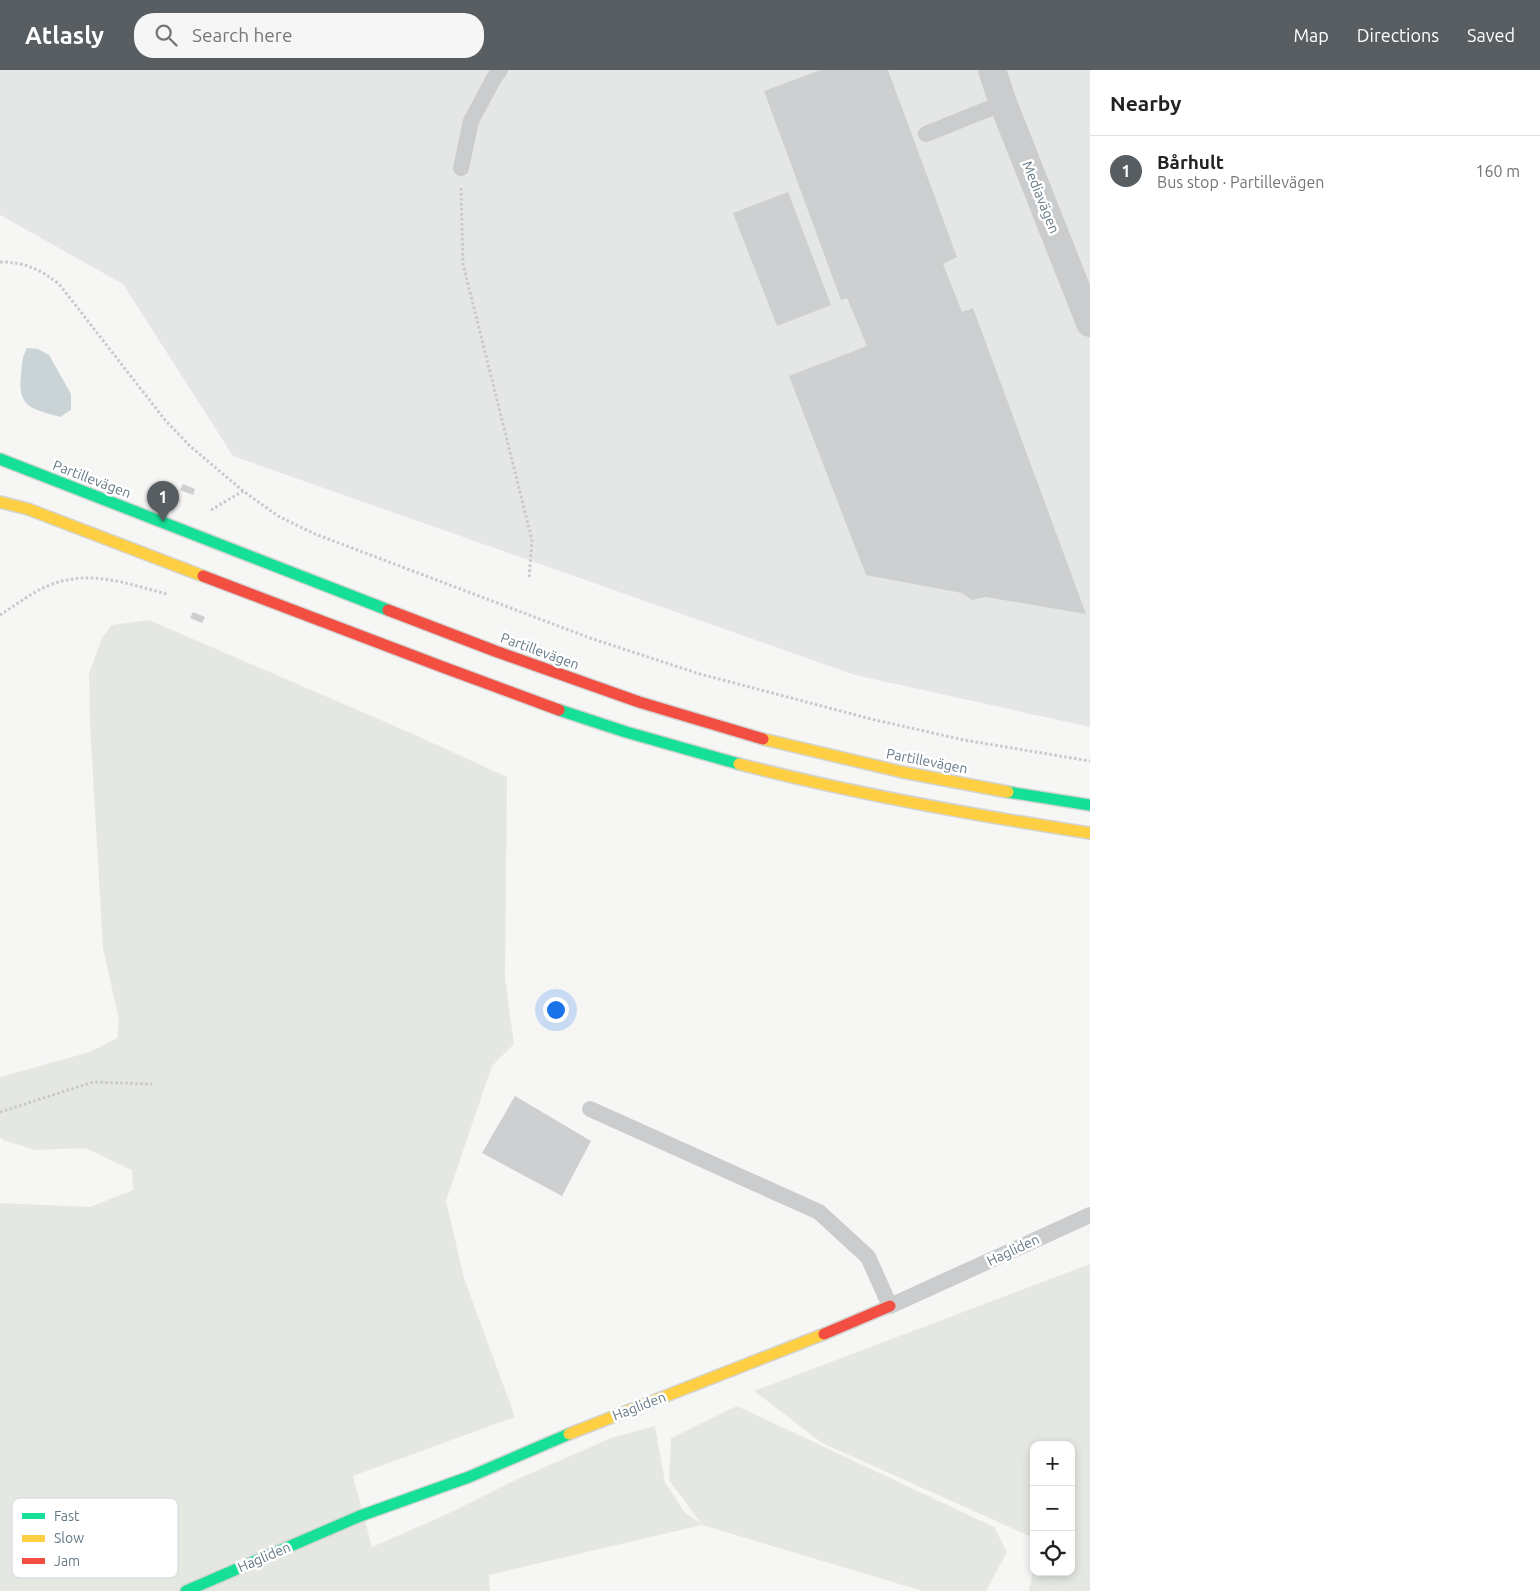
<!DOCTYPE html>
<html lang="en">
<head>
<meta charset="utf-8">
<style>
	:root { --surface:#fff; --page:#f6f6f6; --text:#222; --muted:#767676; --line:#e0e0e0; --accent:#575d61 }
	body { margin:0; font-family:Ubuntu,sans-serif; background:var(--page); color:var(--text) }
	.controls { position:absolute; right:15px; bottom:15px; display:grid; overflow:hidden; border-radius:10px; box-shadow:0 2px 8px #0003 }
	.controls button { width:45px; height:45px; display:grid; place-items:center; padding:0; border:0; border-bottom:1px solid var(--line); background:var(--surface); color:var(--text); font:25px sans-serif }
	.you { position:absolute; left:555px; top:939px; width:18px; height:18px; margin:-12px; border:4px solid #fff; border-radius:50%; background:#1a73e8; box-shadow:0 0 0 8px #1a73e833 }
	.badge { display:grid; place-items:center; width:32px; height:32px; border-radius:50%; background:var(--accent); color:#fff; font-size:16px; font-weight:700 }
	.pin { position:absolute; translate:-50% -41px; filter:drop-shadow(0 1px 2px #0008) }
	.pin::after { content:''; position:absolute; top:26px; width:18px; height:15px; background:inherit; clip-path:polygon(0 0,100% 0,50% 100%) }
	.list { margin:0; padding:0; list-style:none }
	h2 { display:flex; justify-content:space-between; align-items:center; height:65px; margin:0; padding:0 20px; font-size:21px }
	h2 small { font-size:16px; font-weight:400; color:var(--muted) }
	.list li { display:grid; grid-template-columns:32px 1fr auto; gap:15px; align-items:center; box-sizing:border-box; height:70px; padding:0 20px; border-top:1px solid var(--line) }
	.list b { display:block; font-size:19px; white-space:nowrap }
	.list p { margin:0; font-size:16px; white-space:nowrap; color:var(--muted) }
	.list em { font-size:16px; font-style:normal; color:var(--muted) }
	.icon { flex:none; width:28px; height:28px; fill:none; stroke:currentColor; stroke-width:2; stroke-linecap:round; stroke-linejoin:round }
	.map { position:relative; flex:none; width:1090px; height:1521px; overflow:hidden }
	header { display:flex; align-items:center; gap:30px; box-sizing:border-box; height:70px; padding:0 25px; background:var(--accent); color:#fff }
	header strong { font-size:24px }
	nav { display:flex; gap:28px; margin-inline-start:auto; font-size:18px }
	.search { width:350px; height:45px; background:var(--page); display:flex; align-items:center; gap:12px; box-sizing:border-box; padding:0 18px; border-radius:20px; color:var(--muted); font-size:19px }
	main { display:flex }
	aside { flex:1; background:var(--surface) }
	.map>svg:first-child { display:block }
	.built { fill:#e5e6e6 }
	.green { fill:#e5e8e2 }
	.water { fill:#cad4d6 }
	.building { fill:#cdcfd0 }
	.lines { fill:none; stroke-linecap:round; stroke-linejoin:round }
	.fast-casing { stroke:#d3d4d4; stroke-width:14 }
	.slow-casing { stroke:#d3d4d4; stroke-width:14 }
	.jam-casing { stroke:#d3d4d4; stroke-width:14 }
	.path { stroke:#c8c9ca; stroke-width:3; stroke-dasharray:2.5 2.5; stroke-linecap:butt }
	.lane { stroke:#cbcccd; stroke-width:16 }
	.street { stroke:#cbcccd; stroke-width:28 }
	.fast { stroke:#16e098; stroke-width:11 }
	.slow { stroke:#ffcf43; stroke-width:11 }
	.jam { stroke:#f24e42; stroke-width:11 }
	.labels { text-anchor:middle; dominant-baseline:central; stroke-width:5; stroke-linejoin:round; paint-order:stroke }
	.street-label { font-size:14px; fill:#657986; stroke:#fff }
	.key { fill:#fff; stroke:#d1d7db; stroke-width:1 }
	.key-label { font-size:14px; fill:#657986 }
</style>
</head>
<body>
<header>
<strong>Atlasly</strong>
<div class="search"><svg class="icon" aria-label="search" viewBox="0 0 24 24"><circle cx="10" cy="10" r="6"/><path d="M15 15l6 6"/></svg>Search here</div>
<nav><a>Map</a><a>Directions</a><a>Saved</a></nav>
</header>
<main>
<div class="map">
<svg width="1090" height="1521" viewBox="0 0 1090 1521">
	<rect width="100%" height="100%" fill="#f6f6f5"/>
	<path class="built" d="M 0,0 L 1090,0 L 1090,657 L 855,605 L 233,386 L 123,214 L 0,145 Z"/>
	<path class="green" d="M 149,550 L 413,664 L 507,707 L 505,908 L 514,974 L 492,996 L 446,1131 L 464,1208 L 515,1347 L 353,1406 L 372,1477 L 445,1445 L 511,1412 L 611,1368 L 655,1356 L 665,1412 L 685,1443 L 701,1453 L 669,1410 L 671,1368 L 737,1336 L 994,1457 L 1007,1482 L 986,1521 L 923,1521 L 702,1455 L 489,1505 L 490,1521 L 0,1521 L 0,1133 L 90,1137 L 133,1120 L 132,1100 L 85,1078 L 35,1080 L 3,1070 L 0,1067 L 0,1007 L 90,982 L 117,968 L 119,950 L 103,878 L 90,655 L 89,604 L 102,568 L 112,555 Z
		M 1090,1194 L 1090,1521 L 1029,1521 L 1034,1495 L 1034,1502 L 1071,1502 L 1071,1375 L 1034,1375 L 1034,1468 L 822,1373 L 754,1321 Z"/>
	<path class="water" d="M 27,278 L 38,279 L 49,285 L 71,324 L 71,340 L 60,347 C 33,339 17,338 21,305 C 22,294 22,287 27,278 Z"/>
	<path class="building" d="M 821,0 L 888,0 L 957,187 L 943,194 L 962,242 L 973,238 L 1086,544 L 986,527 L 972,530 L 962,523 L 866,505 L 789,306 L 867,276 L 847,228 L 841,230 L 764,21 Z
		M 788,122 L 831,235 L 777,256 L 733,143 Z
		M 183,414 L 195,419 L 193,425 L 180,420 Z
		M 193,542 L 205,547 L 202,553 L 190,548 Z
		M 515,1026 L 591,1071 L 562,1126 L 482,1083 Z"/>
	<g class="lines">
		<defs>
			<path id="fast" d="M 0,389 L 388,540
				M 559,640 L 626,662 L 739,694
				M 1008,722 L 1090,735
				M 186,1521 L 360,1446 L 469,1407 L 569,1364"/>
			<path id="slow" d="M 0,432 L 28,439 L 203,506
				M 763,669 L 902,702 L 1008,722
				M 739,694 C 855,724 972,745 1090,763
				M 569,1364 L 824,1264"/>
			<path id="jam" d="M 203,506 L 440,596 L 559,640
				M 388,540 L 495,581 L 639,632 L 763,669
				M 824,1264 L 890,1236"/>
		</defs>
		<use href="#fast" class="fast-casing"/>
		<use href="#slow" class="slow-casing"/>
		<use href="#jam" class="jam-casing"/>
		<path class="path" d="M 461,118 L 463,194 L 532,470 L 529,508
			M 0,192 C 24,192 40,199 59,214 L 165,350 L 190,376 L 243,421 L 278,446 L 315,464 L 590,568 L 700,604 L 871,649 L 964,670 L 1090,691
			M 211,440 L 243,421
			M 0,545 C 16,535 32,522 50,515 C 90,499 128,514 167,524
			M 0,1042 L 93,1012 L 152,1014"/>
		<path class="lane" d="M 926,64 L 1003,33
			M 461,98 L 471,51 L 494,8 L 500,0
			M 590,1039 L 819,1142 L 868,1187 L 890,1236 L 1090,1145"/>
		<path class="street" d="M 992,0 L 1003,33 L 1090,253"/>
		<use href="#fast" class="fast"/>
		<use href="#slow" class="slow"/>
		<use href="#jam" class="jam"/>
	</g>
	<g class="labels">
		<g class="street-label">
			<text transform="translate(1041 127) rotate(68)">Mediavägen</text>
			<text transform="translate(92 409) rotate(21)">Partillevägen</text>
			<text transform="translate(540 581) rotate(20)">Partillevägen</text>
			<text transform="translate(927 691) rotate(11)">Partillevägen</text>
			<text transform="translate(1013 1180) rotate(-25)">Hagliden</text>
			<text transform="translate(639 1336) rotate(-21)">Hagliden</text>
			<text transform="translate(264 1487) rotate(-23)">Hagliden</text>
		</g>
	</g>
	<rect x="12" y="1428" width="166" height="80" rx="8" class="key"/>
	<rect x="22" y="1443" width="23" height="6" fill="#16e098"/>
	<rect x="22" y="1465" width="23" height="7" fill="#ffcf43"/>
	<rect x="22" y="1488" width="23" height="6" fill="#f24e42"/>
	<g class="key-label">
		<text x="54" y="1451">Fast</text>
		<text x="54" y="1473">Slow</text>
		<text x="54" y="1496">Jam</text>
	</g>
</svg>
<div class="controls">
<button>+</button>
<button>−</button>
<button><svg class="icon" aria-label="locate" viewBox="0 0 24 24"><circle cx="12" cy="12" r="6"/><path d="M12 2v4M12 18v4M2 12h4M18 12h4"/></svg></button>
</div>
<div class="you"></div>
<div class="pin badge" style="left:163px;top:452px">1</div>
</div>
<aside>
<h2>Nearby<small></small></h2>
<ul class="list">
<li><span class="badge">1</span><div><b>Bårhult</b><p>Bus stop · Partillevägen</p></div><em>160 m</em></li>
</ul>
</aside>
</main>
</body>
</html>
